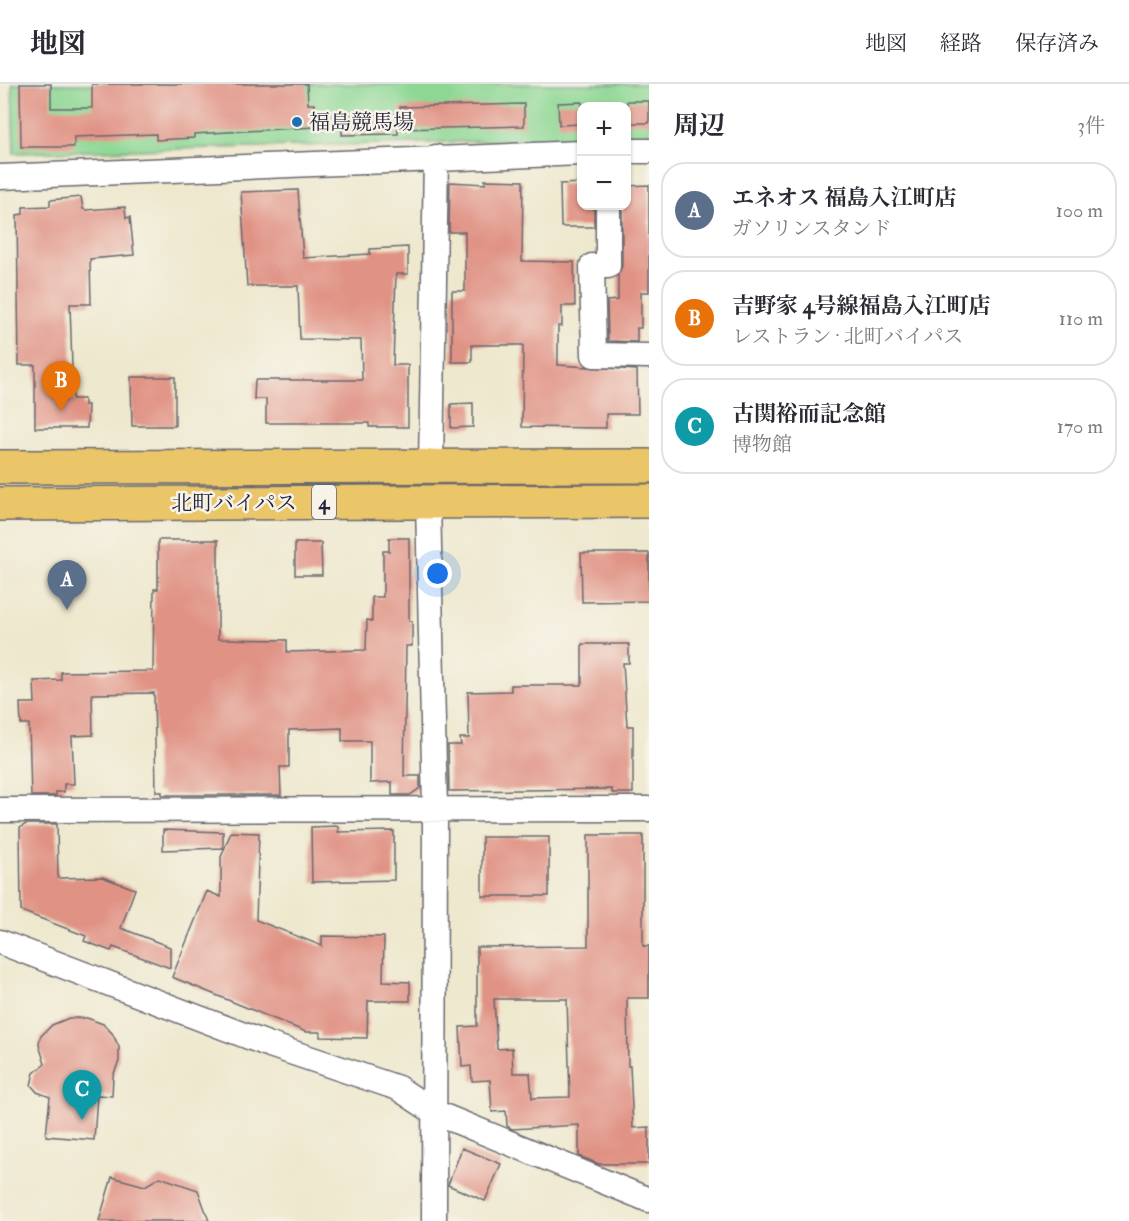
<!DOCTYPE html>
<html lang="ja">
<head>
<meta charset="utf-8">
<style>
	:root { --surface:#fff; --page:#f7f7f7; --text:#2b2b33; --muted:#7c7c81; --line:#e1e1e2; --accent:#1f6fb2 }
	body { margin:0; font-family:"IM FELL Double Pica","Noto Serif JP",serif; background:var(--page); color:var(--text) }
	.controls { position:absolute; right:18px; top:18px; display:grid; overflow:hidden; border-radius:12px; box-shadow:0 2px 4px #0004 }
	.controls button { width:54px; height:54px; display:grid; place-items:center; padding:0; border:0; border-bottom:2px solid var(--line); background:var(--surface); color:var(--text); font:30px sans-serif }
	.you { position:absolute; left:438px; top:490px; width:21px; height:21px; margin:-15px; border:4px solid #fff; border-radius:50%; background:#1a73e8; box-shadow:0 0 0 9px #1a73e833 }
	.badge { display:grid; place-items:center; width:39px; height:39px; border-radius:50%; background:var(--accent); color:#fff; font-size:20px; font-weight:700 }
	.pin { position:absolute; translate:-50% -50px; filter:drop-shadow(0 2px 3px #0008) }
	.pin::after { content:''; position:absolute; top:32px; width:21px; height:18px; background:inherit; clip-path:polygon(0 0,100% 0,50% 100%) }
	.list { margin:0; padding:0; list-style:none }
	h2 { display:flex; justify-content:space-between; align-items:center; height:78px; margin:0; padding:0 24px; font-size:26px }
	h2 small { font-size:20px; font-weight:400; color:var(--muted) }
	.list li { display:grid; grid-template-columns:39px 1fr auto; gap:18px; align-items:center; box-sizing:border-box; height:96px; margin:0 12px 12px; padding:0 12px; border:2px solid var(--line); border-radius:24px }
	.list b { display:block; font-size:22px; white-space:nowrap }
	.list p { margin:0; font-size:20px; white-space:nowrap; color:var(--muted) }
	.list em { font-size:20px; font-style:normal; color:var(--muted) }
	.map { position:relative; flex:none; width:649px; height:1137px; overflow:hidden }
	header { display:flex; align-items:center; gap:36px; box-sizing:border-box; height:84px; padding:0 30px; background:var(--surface); border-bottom:2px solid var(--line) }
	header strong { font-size:28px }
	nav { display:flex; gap:33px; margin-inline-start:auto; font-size:21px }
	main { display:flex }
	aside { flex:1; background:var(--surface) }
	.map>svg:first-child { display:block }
	.green { fill:#8dd794; stroke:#587c68; stroke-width:1.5 }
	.building { fill:#e09385; fill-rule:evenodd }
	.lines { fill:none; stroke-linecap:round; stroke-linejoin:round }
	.minor-casing { stroke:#69676e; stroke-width:27 }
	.trunk-casing { stroke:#69676e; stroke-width:36 }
	.minor { stroke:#fff; stroke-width:24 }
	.trunk { stroke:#ebc669; stroke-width:33 }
	.poi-dot { fill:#1f6fb2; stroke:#f7f3e8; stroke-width:2 }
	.labels { text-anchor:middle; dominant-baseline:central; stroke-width:5; stroke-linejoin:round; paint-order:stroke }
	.shield { fill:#f7f3e8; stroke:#62616f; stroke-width:1.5 }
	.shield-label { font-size:20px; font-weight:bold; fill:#22223b }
	.poi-label { font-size:21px; fill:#22223b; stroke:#f7f3e8; text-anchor:start }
	.street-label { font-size:21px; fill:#22223b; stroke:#f7f3e8 }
</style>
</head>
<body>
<header>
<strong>地図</strong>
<nav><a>地図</a><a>経路</a><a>保存済み</a></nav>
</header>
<main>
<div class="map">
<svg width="649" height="1137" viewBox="0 0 649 1137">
	<rect width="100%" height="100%" fill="#f7f3e8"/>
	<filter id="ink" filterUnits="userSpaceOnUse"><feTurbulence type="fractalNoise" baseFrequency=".0167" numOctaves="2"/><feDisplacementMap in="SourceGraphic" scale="12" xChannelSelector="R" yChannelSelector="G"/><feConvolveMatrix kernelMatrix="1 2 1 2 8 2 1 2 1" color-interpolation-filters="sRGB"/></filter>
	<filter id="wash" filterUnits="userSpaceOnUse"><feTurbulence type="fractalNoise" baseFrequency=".008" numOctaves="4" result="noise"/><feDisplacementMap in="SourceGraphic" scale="24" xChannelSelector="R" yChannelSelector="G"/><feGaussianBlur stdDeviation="1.35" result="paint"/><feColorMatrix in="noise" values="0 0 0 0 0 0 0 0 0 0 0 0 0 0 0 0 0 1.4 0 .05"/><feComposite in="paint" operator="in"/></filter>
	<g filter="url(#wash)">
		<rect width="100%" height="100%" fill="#eee8ce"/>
		<path class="green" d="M 12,0 L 649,0 L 649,54 L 627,54 L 626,22 L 582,22 L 581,55 L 14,69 Z"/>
		<g id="blocks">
			<path class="building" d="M 20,0 L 51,0 L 51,24 L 92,24 L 92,0 L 307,0 L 308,20 L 314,20 L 315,43 L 194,50 L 194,54 L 156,56 L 156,50 L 74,53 L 74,63 L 21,63 Z
				M 627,17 L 649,17 L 649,39 L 627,39 Z
				M 582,18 L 582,40 L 559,41 L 558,19 Z
				M 524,20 L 524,42 L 400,45 L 400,23 Z
				M 342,31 L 397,31 L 398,50 L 342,51 Z
				M 485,96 L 523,97 L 522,177 L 574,178 L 575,222 L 562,222 L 562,242 L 558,242 L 558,281 L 637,286 L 638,330 L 606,330 L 606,344 L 522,343 L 523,261 L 472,261 L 472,278 L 452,278 L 452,207 L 465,207 L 465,148 L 449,148 L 450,98 L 485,100 Z
				M 582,99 L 582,122 L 594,122 L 594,143 L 561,143 L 560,100 Z
				M 649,101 L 649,208 L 641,208 L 641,244 L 637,244 L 637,258 L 608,257 L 607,217 L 618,216 L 618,191 L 622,182 L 622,122 L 627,122 L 627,102 Z
				M 298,106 L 303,174 L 370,170 L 370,165 L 408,163 L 408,190 L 396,190 L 393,281 L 408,281 L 408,343 L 369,343 L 369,339 L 266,339 L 266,315 L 254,315 L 255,296 L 362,296 L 361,256 L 300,255 L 298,202 L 247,202 L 241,108 Z
				M 81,113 L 83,125 L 86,126 L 125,123 L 126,134 L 130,133 L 134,171 L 90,175 L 91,220 L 70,220 L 73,315 L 84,315 L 84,321 L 88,321 L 87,344 L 35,344 L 35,281 L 19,281 L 17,131 L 23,130 L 23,123 L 50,122 L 50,116 Z
				M 131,293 L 175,293 L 175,342 L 132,342 Z
				M 473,319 L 473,343 L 451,344 L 451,320 Z
				M 389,454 L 409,454 L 409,537 L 412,537 L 412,562 L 406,562 L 404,692 L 420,692 L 420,704 L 410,711 L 392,711 L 392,698 L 370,699 L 370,657 L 342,657 L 342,644 L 289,646 L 289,683 L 280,683 L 281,711 L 162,711 L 162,708 L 156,708 L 154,609 L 92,610 L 93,651 L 72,652 L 74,700 L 64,700 L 64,708 L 56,708 L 56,712 L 31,712 L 29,640 L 21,640 L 20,619 L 35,619 L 34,597 L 61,596 L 61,588 L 153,587 L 154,505 L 158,505 L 158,456 L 218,456 L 218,555 L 287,556 L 287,568 L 366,566 L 367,536 L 372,537 L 372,513 L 383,513 L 383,467 L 389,467 Z
				M 295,459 L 321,459 L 322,491 L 295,491 Z
				M 581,469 L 649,469 L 649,517 L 582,518 Z
				M 582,560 L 629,560 L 629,579 L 623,579 L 627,642 L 633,642 L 633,709 L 612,709 L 612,705 L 449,707 L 448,661 L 461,661 L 460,654 L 469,654 L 468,608 L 511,607 L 511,601 L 582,601 Z
				M 26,740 L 57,740 L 58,794 L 102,793 L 135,805 L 121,844 L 170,863 L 170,884 L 113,863 L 111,867 L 84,857 L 86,852 L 21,827 L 20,744 Z
				M 338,742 L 338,748 L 394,747 L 394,796 L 312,798 L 311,743 Z
				M 163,746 L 223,748 L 223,764 L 163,766 Z
				M 231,748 L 259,749 L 256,836 L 322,862 L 322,852 L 384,853 L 383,897 L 410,898 L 410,917 L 368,917 L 367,954 L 320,953 L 320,948 L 306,948 L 172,893 L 207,807 L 221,813 L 221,773 Z
				M 588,751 L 643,751 L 643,862 L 649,862 L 649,914 L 627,914 L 628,982 L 630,982 L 633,1044 L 649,1043 L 649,1080 L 599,1080 L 579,1072 L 579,1041 L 512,1045 L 507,1042 L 506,1027 L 492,1028 L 490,996 L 472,997 L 471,982 L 462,983 L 460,943 L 477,942 L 477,863 L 588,862 ZM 494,915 L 567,915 L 570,1013 L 532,1014 L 530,989 L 513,989 L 512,964 L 497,965 Z
				M 482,753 L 549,753 L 549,812 L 482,812 Z
				M 69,934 L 87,934 L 103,940 L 112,949 L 119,963 L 119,977 L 113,992 L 112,1012 L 97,1011 L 94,1056 L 46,1052 L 50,1013 L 37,1008 L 31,1001 L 34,989 L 45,980 L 39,961 L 40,953 L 52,941 Z
				M 462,1064 L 501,1080 L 485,1117 L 448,1101 Z
				M 112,1093 L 145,1102 L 160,1093 L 198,1106 L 209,1137 L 99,1137 Z"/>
		</g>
	</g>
	<g filter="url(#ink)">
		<use href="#blocks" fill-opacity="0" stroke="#69676e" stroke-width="1.5"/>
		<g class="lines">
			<defs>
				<path id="minor" d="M 626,67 L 649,67
					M 0,93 L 582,69
					M 608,122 L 608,182 L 592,182 L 594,271 L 649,272
					M 431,383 L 436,73
					M 428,418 L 435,726 L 434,1137
					M 0,726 L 649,725
					M 0,858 L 270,961 L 398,1004 L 434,1028 L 649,1116"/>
				<path id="trunk" d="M 0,383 L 649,382
					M 0,420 L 649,417"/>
			</defs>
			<use href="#minor" class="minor-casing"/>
			<use href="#trunk" class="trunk-casing"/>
			<use href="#minor" class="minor"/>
			<use href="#trunk" class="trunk"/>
		</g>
	</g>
	<circle class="poi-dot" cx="297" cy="38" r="6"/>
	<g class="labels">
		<rect class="shield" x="312" y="401" width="24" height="34" rx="4.5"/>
		<g class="shield-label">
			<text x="324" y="418">4</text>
		</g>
		<g class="poi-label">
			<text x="309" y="38">福島競馬場</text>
		</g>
		<g class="street-label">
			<text x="234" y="419">北町バイパス</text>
		</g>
	</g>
</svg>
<div class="controls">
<button>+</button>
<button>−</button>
</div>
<div class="you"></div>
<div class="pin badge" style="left:67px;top:526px;background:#5c6f8a">A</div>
<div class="pin badge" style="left:61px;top:327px;background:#e8710a">B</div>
<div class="pin badge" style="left:82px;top:1036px;background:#0f9aa8">C</div>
</div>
<aside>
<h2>周辺<small>3件</small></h2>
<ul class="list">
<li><span class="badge" style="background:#5c6f8a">A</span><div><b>エネオス 福島入江町店</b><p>ガソリンスタンド</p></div><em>100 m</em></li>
<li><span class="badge" style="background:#e8710a">B</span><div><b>吉野家 4号線福島入江町店</b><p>レストラン · 北町バイパス</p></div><em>110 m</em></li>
<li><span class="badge" style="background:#0f9aa8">C</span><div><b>古関裕而記念館</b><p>博物館</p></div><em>170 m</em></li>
</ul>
</aside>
</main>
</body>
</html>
